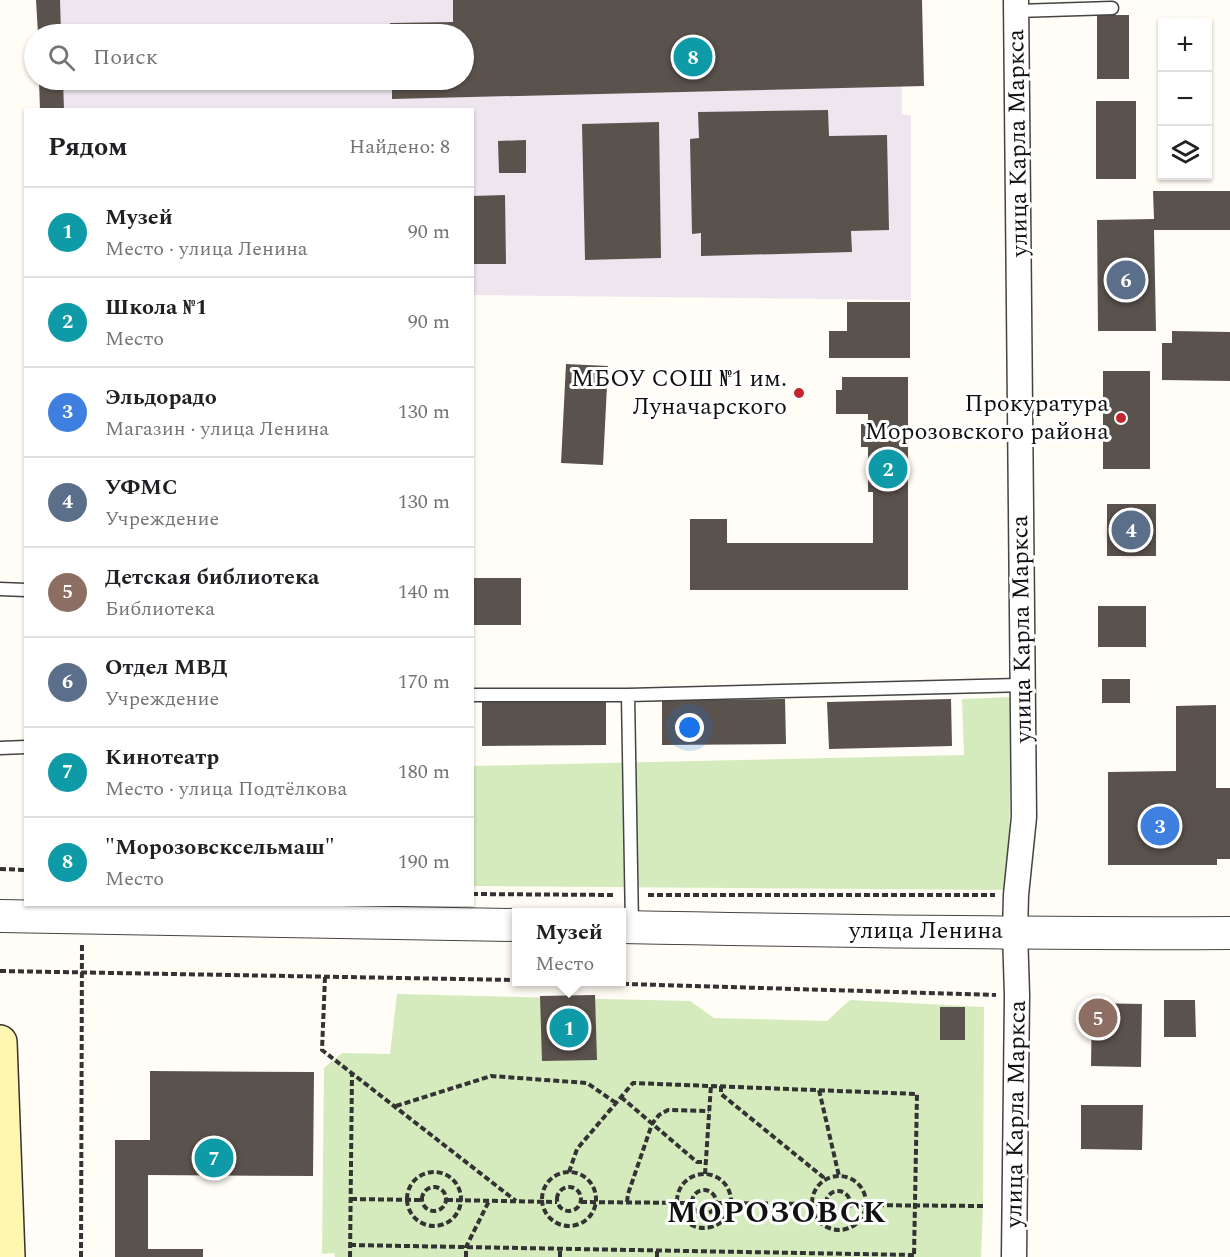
<!DOCTYPE html>
<html lang="ru">
<head>
<meta charset="utf-8">
<style>
	:root { --surface:#fff; --page:#f6f6f6; --text:#202124; --muted:#757577; --line:#e0e0e0; --accent:#c4262e }
	body { margin:0; font-family:Spectral,serif; background:var(--page); color:var(--text) }
	.controls { position:absolute; right:18px; top:18px; display:grid; overflow:hidden; border-radius:0px; box-shadow:0 2px 4px #0004 }
	.controls button { width:54px; height:54px; display:grid; place-items:center; padding:0; border:0; border-bottom:2px solid var(--line); background:var(--surface); color:var(--text); font:30px sans-serif }
	.you { position:absolute; left:690px; top:728px; width:21px; height:21px; margin:-15px; border:4px solid #fff; border-radius:50%; background:#1a73e8; box-shadow:0 0 0 9px #1a73e833 }
	.badge { display:grid; place-items:center; width:39px; height:39px; border-radius:50%; background:var(--accent); color:#fff; font-size:20px; font-weight:700 }
	.pin { position:absolute; translate:-50% -50%; border:3px solid #fff; box-shadow:0 2px 6px #0006 }
	.popup { position:absolute; left:512px; top:908px; width:114px; height:78px; box-sizing:border-box; display:grid; place-content:center; border-radius:0px; background:var(--surface); filter:drop-shadow(0 2px 4px #0005); font-size:20px; white-space:nowrap; color:var(--muted) }
	.popup b { font-size:22px; color:var(--text) }
	.popup::after { content:''; position:absolute; left:50%; top:100%; margin-left:-12px; border:12px solid transparent; border-top-color:var(--surface) }
	.list { margin:0; padding:0; list-style:none }
	h2 { display:flex; justify-content:space-between; align-items:center; height:78px; margin:0; padding:0 24px; font-size:26px }
	h2 small { font-size:20px; font-weight:400; color:var(--muted) }
	.list li { display:grid; grid-template-columns:39px 1fr auto; gap:18px; align-items:center; box-sizing:border-box; height:90px; padding:0 24px; border-top:2px solid var(--line) }
	.list b { display:block; font-size:22px; white-space:nowrap }
	.list p { margin:0; font-size:20px; white-space:nowrap; color:var(--muted) }
	.list em { font-size:20px; font-style:normal; color:var(--muted) }
	.icon { flex:none; width:33px; height:33px; fill:none; stroke:currentColor; stroke-width:2; stroke-linecap:round; stroke-linejoin:round }
	.map { position:relative; flex:none; width:1230px; height:1257px; overflow:hidden }
	.search { position:absolute; background:var(--surface); box-shadow:0 2px 4px #0004; left:24px; top:24px; width:450px; height:66px; display:flex; align-items:center; gap:15px; box-sizing:border-box; padding:0 21px; border-radius:33px; color:var(--muted); font-size:22px }
	.panel { position:absolute; background:var(--surface); box-shadow:0 2px 4px #0004; left:24px; top:108px; width:450px; height:798px; border-radius:0px }
	.map>svg:first-child { display:block }
	.industrial { fill:#eee6ef }
	.green { fill:#d5ebbd }
	.building { fill:#5a524d }
	.lines { fill:none; stroke-linecap:round; stroke-linejoin:round }
	.service-casing { stroke:#444; stroke-width:15 }
	.minor-casing { stroke:#444; stroke-width:27 }
	.tertiary-casing { stroke:#444; stroke-width:34 }
	.secondary-casing { stroke:#333; stroke-width:36 }
	.path { stroke:#333; stroke-width:4; stroke-dasharray:6 3; stroke-linecap:butt }
	.service { stroke:#fff; stroke-width:12 }
	.minor { stroke:#fff; stroke-width:24 }
	.tertiary { stroke:#fff; stroke-width:32 }
	.secondary { stroke:#fff6b0; stroke-width:33 }
	.poi-dot { fill:#c4262e; stroke:#fff; stroke-width:2 }
	.labels { text-anchor:middle; dominant-baseline:central; stroke-width:6; stroke-linejoin:round; paint-order:stroke }
	.street-label { font-size:24px; fill:#111; stroke:#fff }
	.poi-label { font-size:24px; fill:#111; stroke:#fff; text-anchor:end }
	.district-label { font-size:30px; font-weight:bold; letter-spacing:1.5px; fill:#111; stroke:#fff }
</style>
</head>
<body>
<div class="map">
<svg width="1230" height="1257" viewBox="0 0 1230 1257">
	<rect width="100%" height="100%" fill="#fffdf5"/>
	<path class="industrial" d="M 43,0 L 900,0 L 902,114 L 911,116 L 911,300 L 473,295 L 472,110 L 48,109 L 47,80 L 464,80 L 464,34 L 45,34 Z"/>
	<path class="green" d="M 1012,697 L 1008,890 L 473,886 L 472,766 L 964,755 L 962,699 Z
		M 397,994 L 690,1001 L 714,1018 L 827,1021 L 850,1000 L 984,1007 L 983,1206 L 981,1257 L 335,1257 L 334,1253 L 322,1254 L 324,1068 L 342,1053 L 390,1054 Z"/>
	<path class="building" d="M 36,0 L 60,0 L 61,34 L 38,34 Z
		M 453,0 L 922,0 L 924,86 L 392,99 L 392,80 L 464,80 L 464,34 L 390,34 L 390,23 L 453,22 Z
		M 1097,15 L 1129,15 L 1129,79 L 1097,79 Z
		M 39,80 L 63,80 L 64,110 L 40,110 Z
		M 1096,101 L 1136,101 L 1136,179 L 1096,179 Z
		M 828,110 L 829,136 L 887,135 L 889,230 L 851,231 L 852,252 L 701,256 L 701,233 L 692,234 L 690,139 L 699,138 L 698,112 Z
		M 659,122 L 661,258 L 585,260 L 582,124 Z
		M 526,140 L 526,173 L 499,173 L 498,141 Z
		M 1153,191 L 1230,191 L 1230,230 L 1154,230 L 1156,331 L 1098,331 L 1097,220 L 1154,219 Z
		M 505,195 L 506,264 L 472,264 L 472,196 Z
		M 847,302 L 910,302 L 910,358 L 829,358 L 829,331 L 847,331 Z
		M 1172,331 L 1230,332 L 1230,381 L 1162,380 L 1162,343 L 1172,343 Z
		M 566,364 L 608,366 L 603,465 L 561,463 Z
		M 1103,371 L 1150,371 L 1150,469 L 1103,469 Z
		M 842,377 L 908,377 L 908,590 L 690,590 L 690,519 L 727,519 L 727,543 L 873,543 L 873,492 L 868,492 L 868,447 L 861,447 L 861,424 L 868,424 L 868,414 L 836,414 L 836,390 L 842,390 Z
		M 1107,504 L 1156,504 L 1156,556 L 1107,556 Z
		M 472,578 L 521,578 L 521,625 L 472,625 Z
		M 1098,606 L 1146,606 L 1146,647 L 1098,647 Z
		M 1102,679 L 1130,679 L 1130,703 L 1102,703 Z
		M 785,699 L 786,744 L 662,745 L 662,700 Z
		M 951,699 L 952,746 L 829,749 L 827,702 Z
		M 482,701 L 606,701 L 606,745 L 482,746 Z
		M 1216,705 L 1216,788 L 1230,788 L 1230,859 L 1217,859 L 1217,865 L 1108,865 L 1108,772 L 1176,771 L 1176,706 Z
		M 595,995 L 597,1060 L 542,1061 L 540,996 Z
		M 1164,1000 L 1195,1000 L 1196,1037 L 1164,1037 Z
		M 1092,1003 L 1142,1004 L 1141,1067 L 1091,1066 Z
		M 940,1007 L 965,1007 L 965,1040 L 940,1040 Z
		M 150,1071 L 314,1072 L 313,1176 L 148,1175 L 148,1249 L 203,1249 L 203,1257 L 115,1257 L 115,1140 L 150,1140 Z
		M 1081,1105 L 1143,1105 L 1142,1150 L 1081,1149 Z"/>
	<g class="lines">
		<defs>
			<path id="service" d="M 1017,11 L 1112,8
				M 0,589 L 26,590
				M 472,695 L 628,695 L 1023,685
				M 628,695 L 632,926
				M 0,748 L 26,747"/>
			<path id="minor" d="M 1014,1257 L 1017,995 L 1015,932 L 1016,895 L 1024,817 L 1016,0"/>
			<path id="tertiary" d="M 0,916 L 516,925
				M 622,927 C 824,931 1027,934 1230,933"/>
			<path id="secondary" d="M 0,1042 L 8,1257"/>
		</defs>
		<use href="#service" class="service-casing"/>
		<use href="#minor" class="minor-casing"/>
		<use href="#tertiary" class="tertiary-casing"/>
		<use href="#secondary" class="secondary-casing"/>
		<path class="path" d="M 0,869 L 26,870
			M 472,894 L 614,895
			M 648,895 L 995,895
			M 0,971 L 516,980
			M 325,977 L 322,1050 L 516,1201
			M 560,982 L 996,995
			M 721,1086 L 721,1094 L 823,1177 L 823,1180
			M 819,1090 L 839,1176
			M 621,1097 L 697,1162 L 706,1162
			M 396,1106 L 491,1076 L 587,1083 L 616,1103
			M 569,1172 L 577,1149 L 633,1083 L 917,1094 L 914,1256
			M542 1199a27 27 0 1 1 54 0a27 27 0 1 1-54 0Z
			M407 1199a27 27 0 1 1 54 0a27 27 0 1 1-54 0Z
			M 705,1174 L 711,1085
			M677 1201a27 27 0 1 1 54 0a27 27 0 1 1-54 0Z
			M812 1203a27 27 0 1 1 54 0a27 27 0 1 1-54 0Z
			M557 1199a12 12 0 1 1 24 0a12 12 0 1 1-24 0Z
			M422 1199a12 12 0 1 1 24 0a12 12 0 1 1-24 0Z
			M692 1202a12 12 0 1 1 24 0a12 12 0 1 1-24 0Z
			M826 1203a12 12 0 1 1 24 0a12 12 0 1 1-24 0Z
			M 351,1199 L 422,1200
			M 447,1200 L 557,1202
			M 581,1202 L 692,1203
			M 627,1202 L 628,1194 L 652,1124 L 659,1115 L 668,1110 L 709,1111
			M 717,1203 L 826,1204
			M 851,1205 L 983,1206
			M 350,1245 L 914,1255
			M 81,1257 L 82,943
			M 350,1257 L 352,1073
			M 466,1257 L 466,1247 L 489,1201
			M 560,1257 L 560,1249
			M 657,1257 L 657,1251"/>
		<use href="#service" class="service"/>
		<use href="#minor" class="minor"/>
		<use href="#tertiary" class="tertiary"/>
		<use href="#secondary" class="secondary"/>
	</g>
	<g class="poi-dot">
		<circle cx="799" cy="393" r="6"/>
		<circle cx="1121" cy="418" r="6"/>
	</g>
	<g class="labels">
		<g class="street-label">
			<text transform="translate(1018 143) rotate(-91)">улица Карла Маркса</text>
			<text transform="translate(1022 629) rotate(-91)">улица Карла Маркса</text>
			<text x="926" y="931">улица Ленина</text>
			<text transform="translate(1016 1114) rotate(-89)">улица Карла Маркса</text>
		</g>
		<g class="poi-label">
			<text x="787" y="379">МБОУ СОШ №1 им.<tspan x="787" dy="28">Луначарского</tspan></text>
			<text x="1109" y="404">Прокуратура<tspan x="1109" dy="28">Морозовского района</tspan></text>
		</g>
		<g class="district-label">
			<text x="777" y="1213">МОРОЗОВСК</text>
		</g>
	</g>
</svg>
<div class="controls">
<button>+</button>
<button>−</button>
<button><svg class="icon" aria-label="layers" viewBox="0 0 24 24"><path d="M12 4l9 5-9 5-9-5zM3 14l9 5 9-5"/></svg></button>
</div>
<div class="you"></div>
<div class="pin badge" style="left:569px;top:1028px;background:#0f9aa8">1</div>
<div class="popup"><b>Музей</b>Место</div>
<div class="pin badge" style="left:888px;top:469px;background:#0f9aa8">2</div>
<div class="pin badge" style="left:1160px;top:826px;background:#3f7fe0">3</div>
<div class="pin badge" style="left:1131px;top:530px;background:#5c6f8a">4</div>
<div class="pin badge" style="left:1098px;top:1018px;background:#8d6e63">5</div>
<div class="pin badge" style="left:1126px;top:280px;background:#5c6f8a">6</div>
<div class="pin badge" style="left:214px;top:1158px;background:#0f9aa8">7</div>
<div class="pin badge" style="left:693px;top:57px;background:#0f9aa8">8</div>
<div class="search"><svg class="icon" aria-label="search" viewBox="0 0 24 24"><circle cx="10" cy="10" r="6"/><path d="M15 15l6 6"/></svg>Поиск</div>
<section class="panel">
<h2>Рядом<small>Найдено: 8</small></h2>
<ul class="list">
<li><span class="badge" style="background:#0f9aa8">1</span><div><b>Музей</b><p>Место · улица Ленина</p></div><em>90 m</em></li>
<li><span class="badge" style="background:#0f9aa8">2</span><div><b>Школа №1</b><p>Место</p></div><em>90 m</em></li>
<li><span class="badge" style="background:#3f7fe0">3</span><div><b>Эльдорадо</b><p>Магазин · улица Ленина</p></div><em>130 m</em></li>
<li><span class="badge" style="background:#5c6f8a">4</span><div><b>УФМС</b><p>Учреждение</p></div><em>130 m</em></li>
<li><span class="badge" style="background:#8d6e63">5</span><div><b>Детская библиотека</b><p>Библиотека</p></div><em>140 m</em></li>
<li><span class="badge" style="background:#5c6f8a">6</span><div><b>Отдел МВД</b><p>Учреждение</p></div><em>170 m</em></li>
<li><span class="badge" style="background:#0f9aa8">7</span><div><b>Кинотеатр</b><p>Место · улица Подтёлкова</p></div><em>180 m</em></li>
<li><span class="badge" style="background:#0f9aa8">8</span><div><b>&quot;Морозовсксельмаш&quot;</b><p>Место</p></div><em>190 m</em></li>
</ul>
</section>
</div>
</body>
</html>
